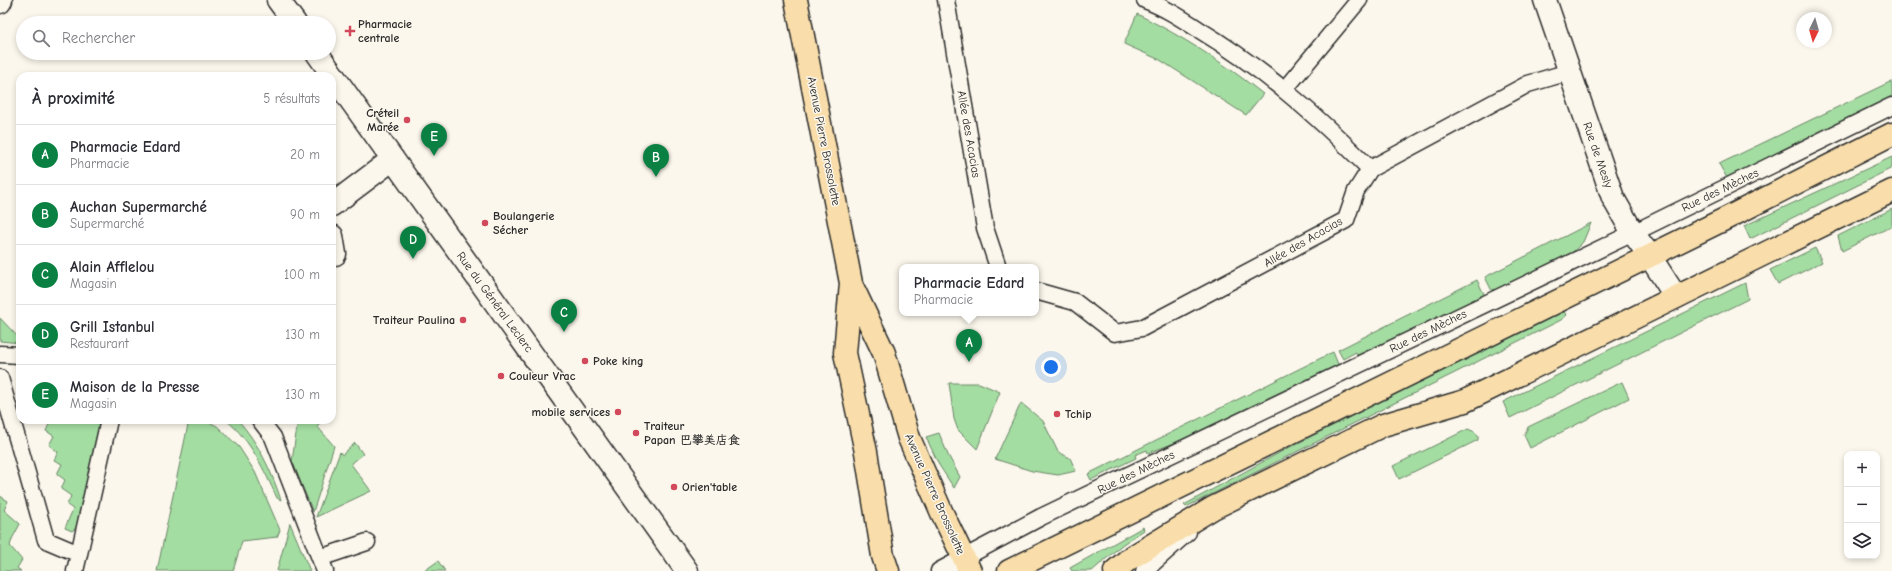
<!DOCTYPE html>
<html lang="fr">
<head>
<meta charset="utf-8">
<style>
	:root { --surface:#fff; --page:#f7f7f7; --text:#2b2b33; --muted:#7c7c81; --line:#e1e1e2; --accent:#0b8043 }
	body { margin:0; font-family:"Comic Neue","LXGW WenKai TC",sans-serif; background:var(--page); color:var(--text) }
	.controls { position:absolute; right:12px; bottom:12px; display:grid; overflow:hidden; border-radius:8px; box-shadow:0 2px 6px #0003 }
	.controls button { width:36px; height:36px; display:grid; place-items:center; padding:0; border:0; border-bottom:1px solid var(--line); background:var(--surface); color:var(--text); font:20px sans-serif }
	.compass { position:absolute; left:1796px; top:12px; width:36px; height:36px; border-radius:50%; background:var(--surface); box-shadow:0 2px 6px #0003; rotate:185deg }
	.you { position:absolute; left:1051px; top:367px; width:14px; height:14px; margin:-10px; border:3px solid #fff; border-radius:50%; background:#1a73e8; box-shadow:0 0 0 6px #1a73e833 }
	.badge { display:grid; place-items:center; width:26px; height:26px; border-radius:50%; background:var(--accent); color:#fff; font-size:13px; font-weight:700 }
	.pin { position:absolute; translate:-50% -33px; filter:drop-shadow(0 1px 2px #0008) }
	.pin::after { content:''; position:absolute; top:21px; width:14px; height:12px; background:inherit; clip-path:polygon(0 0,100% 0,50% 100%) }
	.popup { position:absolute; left:899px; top:264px; width:140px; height:52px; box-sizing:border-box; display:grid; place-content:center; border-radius:8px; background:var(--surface); filter:drop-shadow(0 1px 3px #0005); font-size:13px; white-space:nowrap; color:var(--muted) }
	.popup b { font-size:15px; color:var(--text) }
	.popup::after { content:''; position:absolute; left:50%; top:100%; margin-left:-8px; border:8px solid transparent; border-top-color:var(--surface) }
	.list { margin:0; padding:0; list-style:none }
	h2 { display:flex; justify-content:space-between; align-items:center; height:52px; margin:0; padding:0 16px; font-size:17px }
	h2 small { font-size:13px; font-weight:400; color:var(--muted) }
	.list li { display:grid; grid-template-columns:26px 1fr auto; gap:12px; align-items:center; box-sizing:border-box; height:60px; padding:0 16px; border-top:1px solid var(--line) }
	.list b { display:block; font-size:15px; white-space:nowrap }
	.list p { margin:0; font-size:13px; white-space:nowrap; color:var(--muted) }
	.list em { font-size:13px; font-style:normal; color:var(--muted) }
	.icon { flex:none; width:22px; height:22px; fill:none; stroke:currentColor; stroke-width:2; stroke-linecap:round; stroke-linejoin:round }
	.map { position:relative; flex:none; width:1892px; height:571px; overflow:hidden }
	.search { position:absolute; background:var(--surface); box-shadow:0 2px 6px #0003; left:16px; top:16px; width:320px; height:44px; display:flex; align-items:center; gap:10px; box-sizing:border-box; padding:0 14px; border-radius:22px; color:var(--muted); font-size:15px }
	.panel { position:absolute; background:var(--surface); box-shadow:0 2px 6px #0003; left:16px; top:72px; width:320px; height:352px; border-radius:12px }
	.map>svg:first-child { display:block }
	.green { fill:#a4dda2; stroke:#688466 }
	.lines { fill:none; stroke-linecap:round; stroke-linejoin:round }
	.lane-casing { stroke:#2b2b2b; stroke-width:19 }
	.street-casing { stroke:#2b2b2b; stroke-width:25 }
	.secondary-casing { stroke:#2b2b2b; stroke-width:25 }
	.primary-casing { stroke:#2b2b2b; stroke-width:25 }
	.lane { stroke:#fbf7ec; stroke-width:16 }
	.street { stroke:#fbf7ec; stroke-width:22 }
	.secondary { stroke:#fbf7ec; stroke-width:22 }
	.primary { stroke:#f9deab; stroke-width:22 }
	.poi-dot { fill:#d1495b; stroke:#fbf7ec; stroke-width:1.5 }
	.labels { text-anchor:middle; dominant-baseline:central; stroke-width:3; stroke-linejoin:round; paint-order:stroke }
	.poi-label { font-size:12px; font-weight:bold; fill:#2b2b2b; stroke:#fbf7ec; text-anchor:start }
	.street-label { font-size:12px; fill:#2b2b2b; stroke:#fbf7ec }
</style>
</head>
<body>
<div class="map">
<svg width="1892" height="571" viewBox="0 0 1892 571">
	<rect width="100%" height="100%" fill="#fbf7ec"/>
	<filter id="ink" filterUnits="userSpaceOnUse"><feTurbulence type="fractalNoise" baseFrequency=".025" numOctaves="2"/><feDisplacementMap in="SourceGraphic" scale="8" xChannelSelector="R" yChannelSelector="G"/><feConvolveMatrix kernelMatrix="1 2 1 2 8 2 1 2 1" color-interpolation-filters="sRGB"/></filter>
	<g filter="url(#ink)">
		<path class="green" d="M 1137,14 C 1182,36 1224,63 1263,94 L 1246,115 L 1160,60 L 1124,44 Z
			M 1892,81 L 1892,96 L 1727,178 L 1719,164 Z
			M 1892,157 L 1892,168 L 1750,239 L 1744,226 Z
			M 1892,209 L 1892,226 L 1842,251 L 1838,236 Z
			M 1591,223 L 1583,242 L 1571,254 L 1493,293 L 1485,277 Z
			M 1815,248 L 1822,262 L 1778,284 L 1770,270 Z
			M 1477,280 L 1485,296 L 1360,359 L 1356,352 L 1343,359 L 1338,350 Z
			M 1745,283 L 1748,299 L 1510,418 L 1503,402 Z
			M 1560,312 L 1564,312 L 1567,315 L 1561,320 L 1186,507 L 1184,505 L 1288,448 Z
			M 0,318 L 17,336 L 20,334 L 20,343 L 0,341 Z
			M 1333,352 L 1340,369 L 1211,429 L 1148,453 L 1147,450 L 1135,455 L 1136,458 L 1091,480 L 1088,474 Z
			M 1622,382 L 1629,398 L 1530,448 L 1524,435 L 1528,427 Z
			M 949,383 L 979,383 L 1000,392 L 977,449 L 958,430 L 954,419 Z
			M 1021,403 L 1043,421 L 1058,452 L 1070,458 L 1076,471 L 1058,475 L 1032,471 L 995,459 Z
			M 47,420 L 101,420 L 79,526 L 72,531 L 65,528 L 73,509 L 67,505 L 71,496 L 61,489 L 65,480 L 57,474 L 62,464 L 54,460 L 58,452 L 49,445 L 54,436 L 46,431 L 50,422 Z
			M 189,420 L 205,420 L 217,426 L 239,447 L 255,472 L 280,530 L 277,537 L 242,541 L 233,571 L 157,571 Z
			M 226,420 L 238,420 C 259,444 271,470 281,500 L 277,498 C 264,470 251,440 226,420 Z
			M 298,420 L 323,420 L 317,426 L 334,446 L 313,512 L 292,461 Z
			M 1468,429 L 1475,432 L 1478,436 L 1478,440 L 1399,479 L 1393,466 Z
			M 939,433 L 948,455 L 960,477 L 954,488 L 939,465 L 926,437 Z
			M 355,443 L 363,454 L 351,464 L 371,491 L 316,517 L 340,452 L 342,455 Z
			M 0,496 L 8,501 L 4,510 L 20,524 L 12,539 L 10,546 L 22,560 L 17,568 L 21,571 L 0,571 Z
			M 290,523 L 310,571 L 277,571 Z
			M 1143,527 L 1144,530 L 1123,544 L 1092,571 L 1072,571 L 1070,568 Z
			M 438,561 L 445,571 L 424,571 Z"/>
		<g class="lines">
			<defs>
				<path id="lane" d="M 946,0 L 985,228 L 998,267
					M 1145,0 C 1164,7 1181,18 1198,29 C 1264,69 1316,115 1370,169
					M 1285,89 L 1359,0
					M 1036,291 L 1075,302 L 1115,333 L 1142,328 L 1346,220 L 1356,191 L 1370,169 L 1528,84 L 1569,72
					M 0,354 L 20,355
					M 0,378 L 46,540 L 79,554 L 75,571
					M 260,420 L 273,437 L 325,571
					M 79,554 L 109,420
					M 320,558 L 367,542
					M 939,571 L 1041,517 L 1633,233 L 1892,106
					M 1144,571 L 1188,532"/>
				<path id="street" d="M 278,0 L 295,23
					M 0,2 L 1,0
					M 317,53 L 687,571
					M 332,205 L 393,159
					M 332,236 L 335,254"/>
				<path id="secondary" d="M 1545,0 L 1613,198 L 1633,233 L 1649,255 L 1676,297"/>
				<path id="primary" d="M 796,0 L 851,283 L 845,353 L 866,452 L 883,556 L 888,571
					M 851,284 L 884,353 L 909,438 L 942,513 L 970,571
					M 1009,571 L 1727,218 L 1892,134
					M 1115,571 L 1129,559 L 1213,508 L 1383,425 L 1465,401 L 1892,191"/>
			</defs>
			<use href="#lane" class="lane-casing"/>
			<use href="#street" class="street-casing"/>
			<use href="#secondary" class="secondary-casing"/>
			<use href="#primary" class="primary-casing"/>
			<use href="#lane" class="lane"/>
			<use href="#street" class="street"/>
			<use href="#secondary" class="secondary"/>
			<use href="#primary" class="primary"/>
		</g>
	</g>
	<g class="poi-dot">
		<path d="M348 25h4v4h4v4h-4v4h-4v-4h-4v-4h4z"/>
		<circle cx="407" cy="120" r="4"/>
		<circle cx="485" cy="223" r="4"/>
		<circle cx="463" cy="320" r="4"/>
		<circle cx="585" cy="361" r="4"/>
		<circle cx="501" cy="376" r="4"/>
		<circle cx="618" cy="412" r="4"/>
		<circle cx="1057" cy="414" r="4"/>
		<circle cx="636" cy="433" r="4"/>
		<circle cx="674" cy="487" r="4"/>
	</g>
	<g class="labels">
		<g class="poi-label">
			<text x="358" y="24">Pharmacie<tspan x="358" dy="14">centrale</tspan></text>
			<text x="399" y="113" text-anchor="end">Créteil<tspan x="399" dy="14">Marée</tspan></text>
			<text x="493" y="216">Boulangerie<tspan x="493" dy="14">Sécher</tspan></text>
			<text x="455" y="320" text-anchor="end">Traiteur Paulina</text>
			<text x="593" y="361">Poke king</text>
			<text x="509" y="376">Couleur Vrac</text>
			<text x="610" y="412" text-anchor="end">mobile services</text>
			<text x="1065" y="414">Tchip</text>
			<text x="644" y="426">Traiteur<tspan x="644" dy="14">Papan 巴攀美店食</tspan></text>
			<text x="682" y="487">Orien'table</text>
		</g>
		<g class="street-label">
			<text transform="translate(969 134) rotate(80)">Allée des Acacias</text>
			<text transform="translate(824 141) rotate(79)">Avenue Pierre Brossolette</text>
			<text transform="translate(1598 155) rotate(71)">Rue de Mesly</text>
			<text transform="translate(1720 190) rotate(-26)">Rue des Mèches</text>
			<text transform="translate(1303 242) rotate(-30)">Allée des Acacias</text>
			<text transform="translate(495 302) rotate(54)">Rue du Général Leclerc</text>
			<text transform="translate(1428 331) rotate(-26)">Rue des Mèches</text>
			<text transform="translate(1136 472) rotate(-26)">Rue des Mèches</text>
			<text transform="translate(935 494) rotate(66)">Avenue Pierre Brossolette</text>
		</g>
	</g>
</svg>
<div class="controls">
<button>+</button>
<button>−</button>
<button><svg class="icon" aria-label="layers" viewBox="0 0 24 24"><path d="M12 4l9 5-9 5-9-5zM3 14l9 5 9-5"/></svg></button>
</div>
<svg class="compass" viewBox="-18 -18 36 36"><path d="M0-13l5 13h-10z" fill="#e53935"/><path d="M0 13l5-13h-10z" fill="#7c7c81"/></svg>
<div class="you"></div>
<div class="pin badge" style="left:969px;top:362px">A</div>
<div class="popup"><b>Pharmacie Edard</b>Pharmacie</div>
<div class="pin badge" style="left:656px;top:177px">B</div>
<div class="pin badge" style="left:564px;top:332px">C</div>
<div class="pin badge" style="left:413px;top:259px">D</div>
<div class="pin badge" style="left:434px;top:156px">E</div>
<div class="search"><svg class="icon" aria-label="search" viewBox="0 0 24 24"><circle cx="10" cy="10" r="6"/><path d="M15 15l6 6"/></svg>Rechercher</div>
<section class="panel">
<h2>À proximité<small>5 résultats</small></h2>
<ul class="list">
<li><span class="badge">A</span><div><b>Pharmacie Edard</b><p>Pharmacie</p></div><em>20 m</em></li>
<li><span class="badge">B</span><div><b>Auchan Supermarché</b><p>Supermarché</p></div><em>90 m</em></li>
<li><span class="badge">C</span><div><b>Alain Afflelou</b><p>Magasin</p></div><em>100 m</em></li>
<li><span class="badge">D</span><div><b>Grill Istanbul</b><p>Restaurant</p></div><em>130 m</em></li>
<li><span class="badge">E</span><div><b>Maison de la Presse</b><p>Magasin</p></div><em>130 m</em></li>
</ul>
</section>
</div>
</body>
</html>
